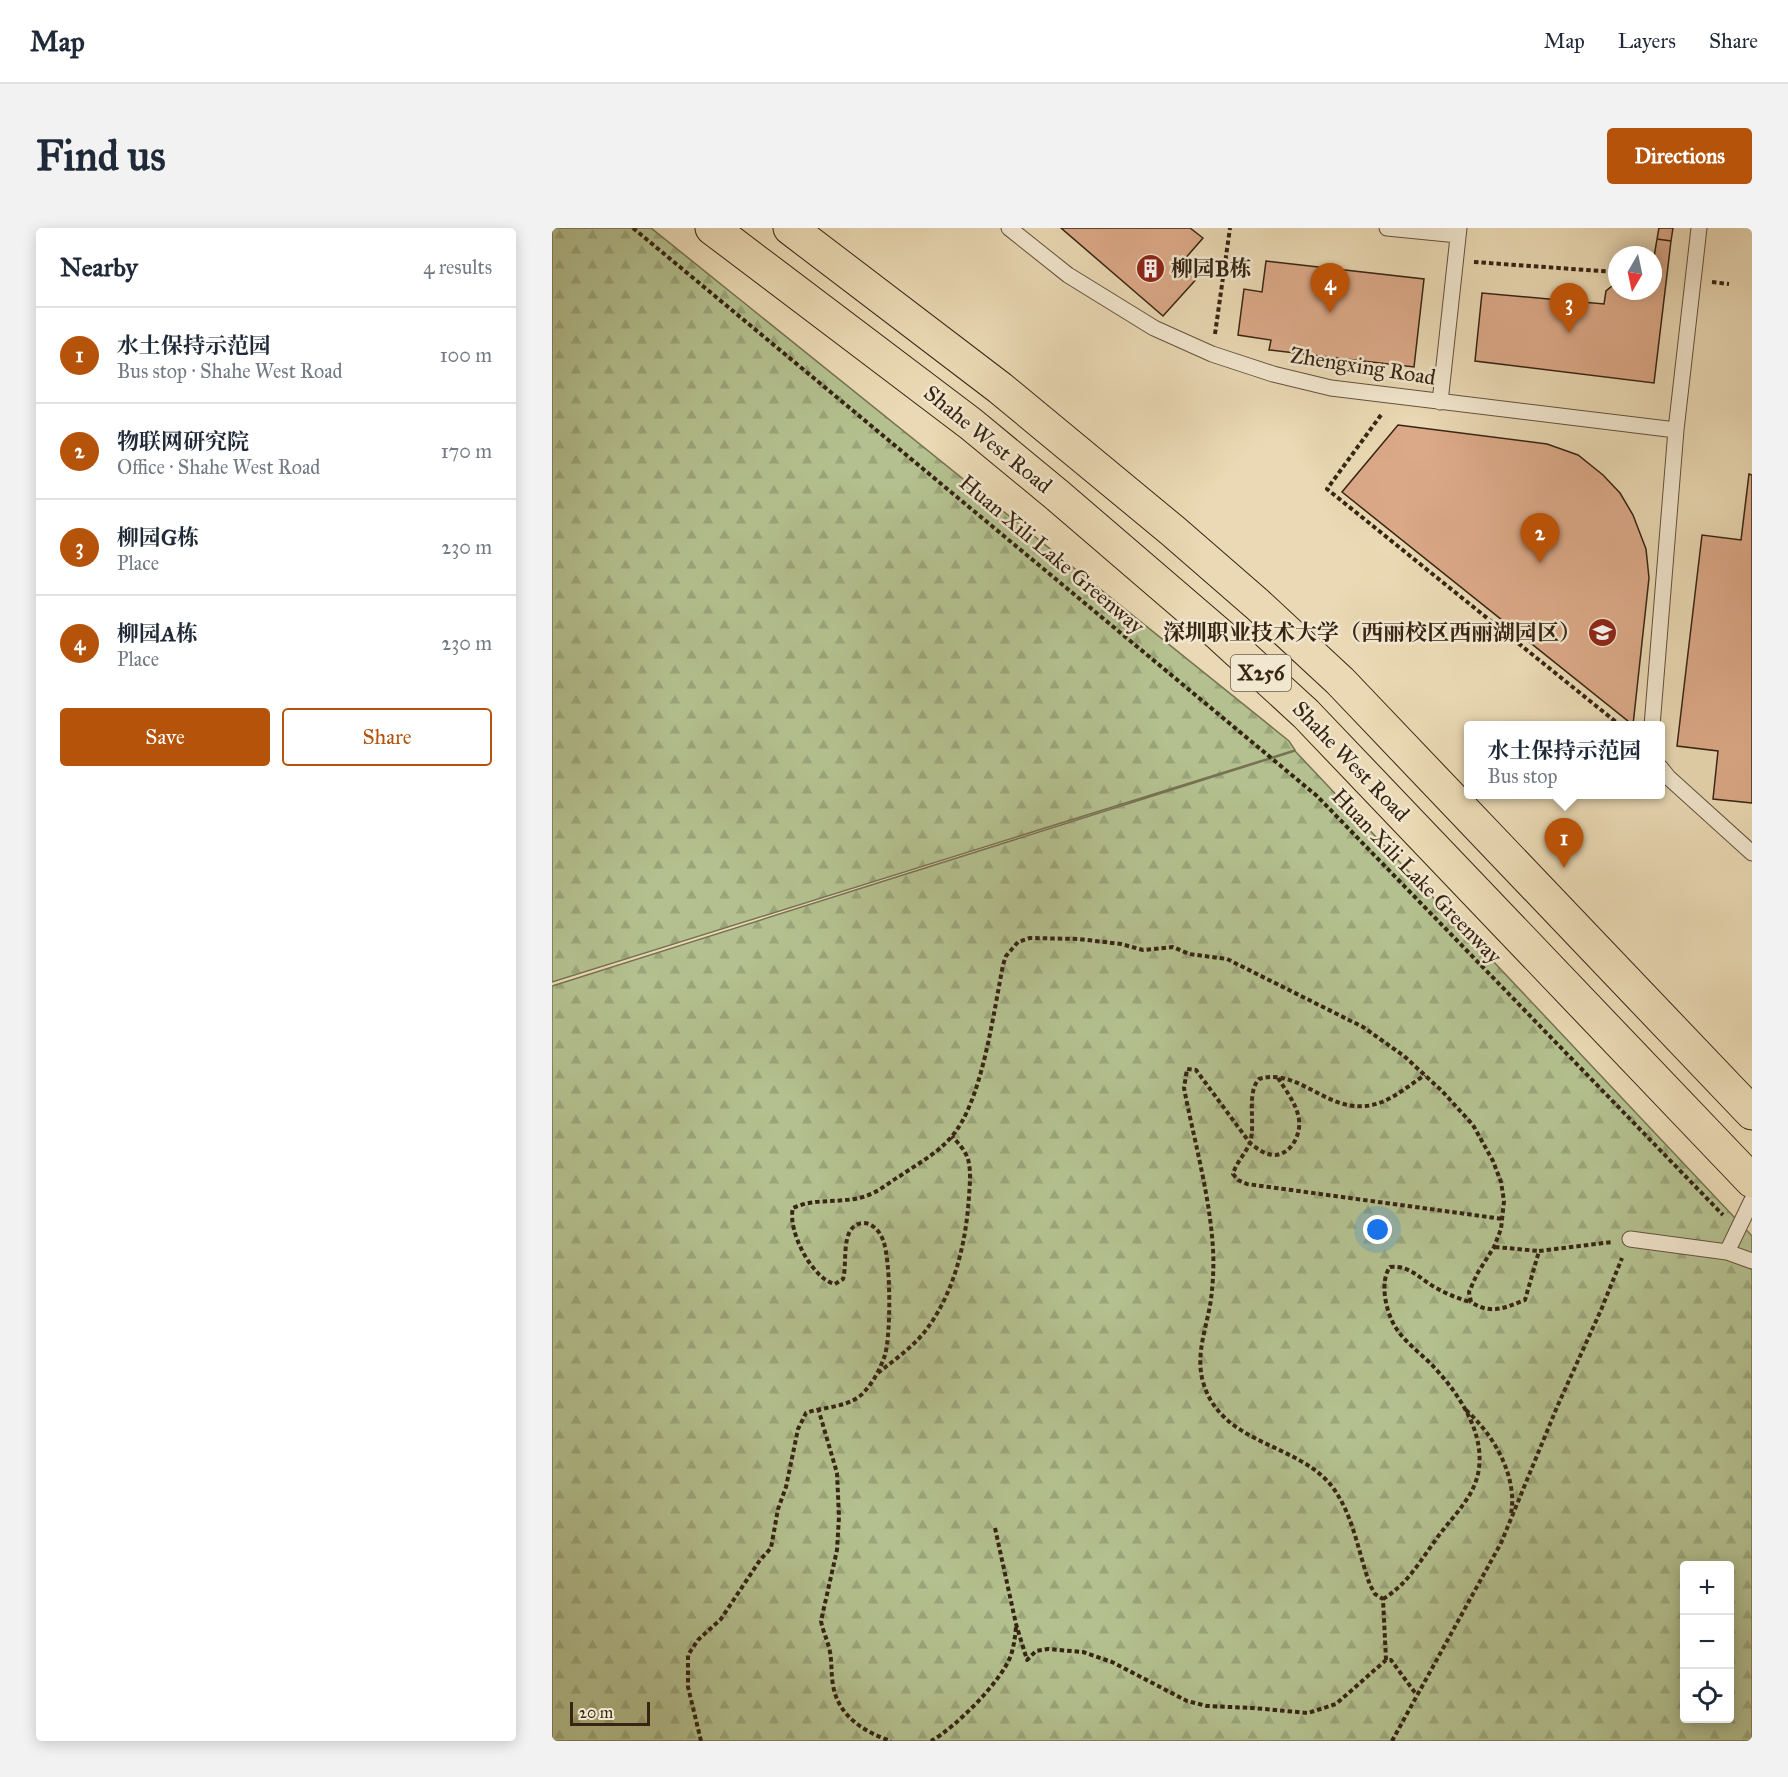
<!DOCTYPE html>
<html lang="en">
<head>
<meta charset="utf-8">
<style>
	:root { --surface:#fff; --page:#f2f2f3; --text:#1f2937; --muted:#747a83; --line:#e0e1e3; --accent:#b45309 }
	body { margin:0; font-family:"IM FELL Great Primer","Noto Serif SC",serif; background:var(--page); color:var(--text) }
	.controls { position:absolute; right:18px; bottom:18px; display:grid; overflow:hidden; border-radius:6px; box-shadow:0 3px 15px #0003 }
	.controls button { width:54px; height:54px; display:grid; place-items:center; padding:0; border:0; border-bottom:2px solid var(--line); background:var(--surface); color:var(--text); font:30px sans-serif }
	.compass { position:absolute; left:1056px; top:18px; width:54px; height:54px; border-radius:50%; background:var(--surface); box-shadow:0 3px 15px #0003; rotate:189deg }
	.scale { position:absolute; left:18px; bottom:15px; width:80px; box-sizing:border-box; padding-left:6px; border:3px solid #372514; border-top:0; font-size:16px; line-height:21px; white-space:nowrap; color:#372514; -webkit-text-stroke:4px #f1e6ce; paint-order:stroke }
	.you { position:absolute; left:826px; top:1002px; width:21px; height:21px; margin:-15px; border:4px solid #fff; border-radius:50%; background:#1a73e8; box-shadow:0 0 0 9px #1a73e833 }
	.badge { display:grid; place-items:center; width:39px; height:39px; border-radius:50%; background:var(--accent); color:#fff; font-size:20px; font-weight:700 }
	.pin { position:absolute; translate:-50% -50px; filter:drop-shadow(0 2px 3px #0008) }
	.pin::after { content:''; position:absolute; top:32px; width:21px; height:18px; background:inherit; clip-path:polygon(0 0,100% 0,50% 100%) }
	.popup { position:absolute; left:912px; top:493px; width:201px; height:78px; box-sizing:border-box; display:grid; place-content:center; border-radius:6px; background:var(--surface); filter:drop-shadow(0 2px 4px #0005); font-size:20px; white-space:nowrap; color:var(--muted) }
	.popup b { font-size:22px; color:var(--text) }
	.popup::after { content:''; position:absolute; left:50%; top:100%; margin-left:-12px; border:12px solid transparent; border-top-color:var(--surface) }
	.list { margin:0; padding:0; list-style:none }
	h2 { display:flex; justify-content:space-between; align-items:center; height:78px; margin:0; padding:0 24px; font-size:26px }
	h2 small { font-size:20px; font-weight:400; color:var(--muted) }
	.list li { display:grid; grid-template-columns:39px 1fr auto; gap:18px; align-items:center; box-sizing:border-box; height:96px; padding:0 24px; border-top:2px solid var(--line) }
	.list b { display:block; font-size:22px; white-space:nowrap }
	.list p { margin:0; font-size:20px; white-space:nowrap; color:var(--muted) }
	.list em { font-size:20px; font-style:normal; color:var(--muted) }
	.actions { display:flex; gap:12px; padding:18px 24px }
	.actions a { flex:1; padding:14px 0; border:2px solid var(--accent); border-radius:6px; text-align:center; font-size:21px; color:var(--accent) }
	.actions .main { background:var(--accent); color:#fff }
	.icon { flex:none; width:33px; height:33px; fill:none; stroke:currentColor; stroke-width:2; stroke-linecap:round; stroke-linejoin:round }
	.map { position:relative; flex:none; width:1200px; height:1513px; overflow:hidden; border-radius:6px }
	header { display:flex; align-items:center; gap:36px; box-sizing:border-box; height:84px; padding:0 30px; background:var(--surface); border-bottom:2px solid var(--line) }
	header strong { font-size:28px }
	nav { display:flex; gap:33px; margin-inline-start:auto; font-size:21px }
	.intro { display:flex; align-items:center; justify-content:space-between; box-sizing:border-box; height:144px; padding:0 36px }
	h1 { margin:0; font-size:42px }
	.button { padding:15px 27px; border-radius:6px; background:var(--accent); color:#fff; font-size:21px; font-weight:700 }
	main { display:flex; gap:36px; padding:0 36px }
	aside { flex:1; background:var(--surface); border-radius:6px; box-shadow:0 3px 15px #0003 }
	.map>svg:first-child { display:block }
	.forest { fill:url(#forest-firs); stroke:#767252; stroke-width:1.5; fill-rule:evenodd }
	.building { fill:#dca988; stroke:#372514; stroke-width:1.5 }
	.lines { fill:none; stroke-linecap:round; stroke-linejoin:round }
	.service-casing { stroke:#64523c; stroke-width:17 }
	.primary-casing { stroke:#372514; stroke-width:35 }
	.path { stroke:#372514; stroke-width:4; stroke-dasharray:4.5 3; stroke-linecap:butt }
	.service { stroke:#f1e6ce; stroke-width:15 }
	.primary { stroke:#ead9b4; stroke-width:33 }
	.labels { text-anchor:middle; dominant-baseline:central; stroke-width:5; stroke-linejoin:round; paint-order:stroke }
	.shield { fill:#f1e6ce; stroke:#6f5f4c; stroke-width:1.5 }
	.shield-label { font-size:21px; font-weight:bold; fill:#372514 }
	.poi-label { font-size:22px; font-weight:bold; fill:#372514; stroke:#f1e6ce; text-anchor:start }
	.street-label { font-size:22px; fill:#372514; stroke:#f1e6ce }
</style>
</head>
<body>
<header>
<strong>Map</strong>
<nav><a>Map</a><a>Layers</a><a>Share</a></nav>
</header>
<div class="intro"><h1>Find us</h1><a class="button">Directions</a></div>
<main>
<aside>
<h2>Nearby<small>4 results</small></h2>
<ul class="list">
<li><span class="badge">1</span><div><b>水土保持示范园</b><p>Bus stop · Shahe West Road</p></div><em>100 m</em></li>
<li><span class="badge">2</span><div><b>物联网研究院</b><p>Office · Shahe West Road</p></div><em>170 m</em></li>
<li><span class="badge">3</span><div><b>柳园G栋</b><p>Place</p></div><em>230 m</em></li>
<li><span class="badge">4</span><div><b>柳园A栋</b><p>Place</p></div><em>230 m</em></li>
</ul>
<div class="actions"><a class="main">Save</a><a>Share</a></div>
</aside>
<div class="map">
<svg width="1200" height="1513" viewBox="0 0 1200 1513">
	<defs>
		<pattern id="forest-firs" width="22" height="20" patternUnits="userSpaceOnUse" patternTransform="scale(1.5)"><rect width="22" height="20" fill="#b4c08f"/><path d="M5 1l3.5 6h-7zM16 11l3.5 6h-7z" fill="#9ba57a"/></pattern>
	</defs>
	<rect width="100%" height="100%" fill="#ead9b4"/>
	<filter id="stains"><feTurbulence type="fractalNoise" baseFrequency=".00333" numOctaves="4"/><feColorMatrix values="0 0 0 0 .2 0 0 0 0 .09 0 0 0 0 .02 0 0 0 .5 -.17"/></filter>
	<radialGradient id="worn" r=".72"><stop offset=".6" stop-color="#630" stop-opacity="0"/><stop offset="1" stop-color="#630" stop-opacity=".3"/></radialGradient>
	<path class="forest" d="M 0,0 L 99,0 L 737,513 L 743,522 L 0,754 Z
		M 743,523 L 1200,1008 L 1200,1513 L 0,1513 L 0,758 ZM 1132,1338 L 1178,1338 L 1178,1490 L 1132,1490 Z"/>
	<path class="building" d="M 509,0 L 638,0 L 651,10 L 631,33 L 648,47 L 611,88 Z
		M 1107,0 L 1121,0 L 1119,13 L 1105,11 Z
		M 1105,11 L 1119,13 L 1102,155 L 923,133 L 930,65 L 1052,76 L 1054,63 L 1065,54 L 1065,63 L 1101,63 L 1101,35 Z
		M 714,33 L 872,51 L 862,139 L 717,122 L 719,112 L 686,107 L 692,61 L 710,64 Z
		M 846,197 L 995,216 L 1026,227 L 1051,247 L 1068,265 L 1081,287 L 1094,321 L 1097,350 L 1081,497 L 790,264 Z
		M 1197,246 L 1200,247 L 1200,575 L 1161,571 L 1166,523 L 1125,518 L 1150,307 L 1189,312 Z"/>
	<g class="lines">
		<defs>
			<path id="service" d="M 457,0 L 516,47 L 602,100 L 660,126 L 721,146 L 779,160 L 1124,202
				M 835,0 L 906,7
				M 888,174 L 907,0
				M 1100,498 L 1124,202 L 1147,0
				M 1108,539 L 1116,549 L 1200,625
				M 1078,1011 L 1175,1024 L 1200,972
				M 1175,1024 L 1200,1033"/>
			<path id="primary" d="M 160,0 L 419,196 L 505,267 L 668,407 L 754,486 L 1200,953
				M 238,0 L 448,160 L 621,303 L 705,376 L 788,453 L 1200,885"/>
		</defs>
		<use href="#service" class="service-casing"/>
		<use href="#primary" class="primary-casing"/>
		<path class="path" d="M 81,0 L 765,568 L 1171,987
			M 922,34 L 1063,44
			M 1160,54 L 1177,56
			M 663,106 L 678,0
			M 829,187 L 775,261 L 1069,498
			M 726,850 C 734,863 745,876 747,892 C 749,907 739,926 723,927 C 713,927 704,920 698,915 C 704,896 694,865 707,851 C 750,838 780,894 830,874 C 845,868 859,856 873,847
			M 943,1019 L 987,1023
			M 326,1145 C 341,1133 358,1121 371,1106 C 402,1067 414,1016 417,968 C 418,956 419,942 416,931 C 413,922 406,915 400,908
			M 266,1180 L 285,1245 L 287,1289 L 285,1322 L 269,1393 C 271,1404 276,1413 278,1424 C 280,1435 279,1446 281,1457 C 286,1488 312,1504 339,1513
			M 914,1182 C 941,1206 966,1248 959,1286
			M 443,1300 L 464,1396 L 475,1432 L 484,1423 L 496,1421 L 531,1424 L 560,1434 L 635,1473 L 655,1478 L 701,1480 L 756,1485 L 784,1476 L 834,1432 L 839,1432 L 864,1466
			M 831,1371 C 858,1355 872,1326 891,1302 C 906,1283 924,1265 927,1240 C 932,1201 904,1162 879,1136 C 867,1124 853,1114 844,1100 C 834,1085 827,1054 838,1039 C 858,1037 868,1051 884,1060 C 895,1066 907,1071 919,1074
			M 834,1432 L 831,1371 L 823,1366 L 818,1357 C 806,1324 801,1284 778,1256 C 743,1215 671,1216 652,1157 C 642,1128 655,1100 659,1071 C 661,1055 662,1038 661,1021 C 658,968 642,912 632,860 L 635,841 L 644,842 L 698,915 C 693,926 684,935 681,946 L 686,952 L 695,956 L 951,991
			M 149,1513 L 136,1459 L 136,1427 L 146,1412 L 169,1391 L 208,1332 L 219,1320 L 226,1281 L 234,1259 L 246,1201 L 254,1185 C 273,1178 299,1180 313,1163 C 322,1153 329,1139 333,1127 C 339,1106 339,1032 331,1012 C 328,1004 321,995 311,995 C 287,997 296,1036 291,1051 L 283,1056 C 260,1051 235,1002 241,980 C 266,968 295,978 321,965 C 330,961 339,953 348,948 C 368,934 390,923 404,903 C 431,866 442,782 451,737 L 454,728 L 466,714 L 478,710 L 527,711 L 569,716 L 591,722 L 621,719 L 637,726 L 675,731 L 811,799 L 852,828 L 890,863 L 921,897 L 941,933 L 949,954 L 952,973 L 949,1001 L 942,1019 L 925,1046 L 917,1064 L 919,1074 C 939,1087 952,1080 973,1072 L 987,1023 L 1060,1014
			M 379,1513 C 403,1500 450,1453 459,1427 C 462,1418 463,1409 464,1399
			M 840,1513 L 949,1315 L 1005,1179 L 1049,1082 L 1070,1030"/>
		<use href="#service" class="service"/>
		<use href="#primary" class="primary"/>
	</g>
	<defs>
		<symbol id="building-disc" viewBox="-11 -11 22 22"><circle r="9.5" fill="#8f2418" stroke="#f1e6ce"/><path d="M-4-6H4V6H1V3H-1V6H-4ZM-2.5-4.3h1.7v1.8h-1.7ZM.8-4.3h1.7v1.8H.8ZM-2.5-1h1.7V.8h-1.7ZM.8-1h1.7V.8H.8Z" fill="#fff"/></symbol>
		<symbol id="university-disc" viewBox="-11 -11 22 22"><circle r="9.5" fill="#8f2418" stroke="#f1e6ce"/><path d="M0-5L7-2L0 1L-7-2ZM-4 1L0 2.5L4 1V4Q0 6-4 4Z" fill="#fff"/></symbol>
	</defs>
	<g fill-rule="evenodd">
		<use href="#building-disc" x="582" y="24" width="33" height="33"/>
		<use href="#university-disc" x="1034" y="388" width="33" height="33"/>
	</g>
	<g class="labels">
		<rect class="shield" x="679" y="427" width="60" height="36" rx="4.5"/>
		<g class="shield-label">
			<text x="709" y="445">X256</text>
		</g>
		<g class="poi-label">
			<text x="619" y="40">柳园B栋</text>
			<text x="1029" y="404" text-anchor="end">深圳职业技术大学（西丽校区西丽湖园区）</text>
		</g>
		<g class="street-label">
			<text transform="translate(811 138) rotate(9)">Zhengxing Road</text>
			<text transform="translate(436 211) rotate(39)">Shahe West Road</text>
			<text transform="translate(500 326) rotate(40)">Huan Xili Lake Greenway</text>
			<text transform="translate(799 533) rotate(46)">Shahe West Road</text>
			<text transform="translate(865 648) rotate(46)">Huan Xili Lake Greenway</text>
		</g>
	</g>
	<rect width="100%" height="100%" filter="url(#stains)"/>
	<rect width="100%" height="100%" fill="url(#worn)"/>
</svg>
<div class="controls">
<button>+</button>
<button>−</button>
<button><svg class="icon" aria-label="locate" viewBox="0 0 24 24"><circle cx="12" cy="12" r="6"/><path d="M12 2v4M12 18v4M2 12h4M18 12h4"/></svg></button>
</div>
<svg class="compass" viewBox="-18 -18 36 36"><path d="M0-13l5 13h-10z" fill="#e53935"/><path d="M0 13l5-13h-10z" fill="#747a83"/></svg>
<div class="scale">20 m</div>
<div class="you"></div>
<div class="pin badge" style="left:1012px;top:640px">1</div>
<div class="popup"><b>水土保持示范园</b>Bus stop</div>
<div class="pin badge" style="left:988px;top:335px">2</div>
<div class="pin badge" style="left:1017px;top:105px">3</div>
<div class="pin badge" style="left:778px;top:85px">4</div>
</div>
</main>
</body>
</html>
